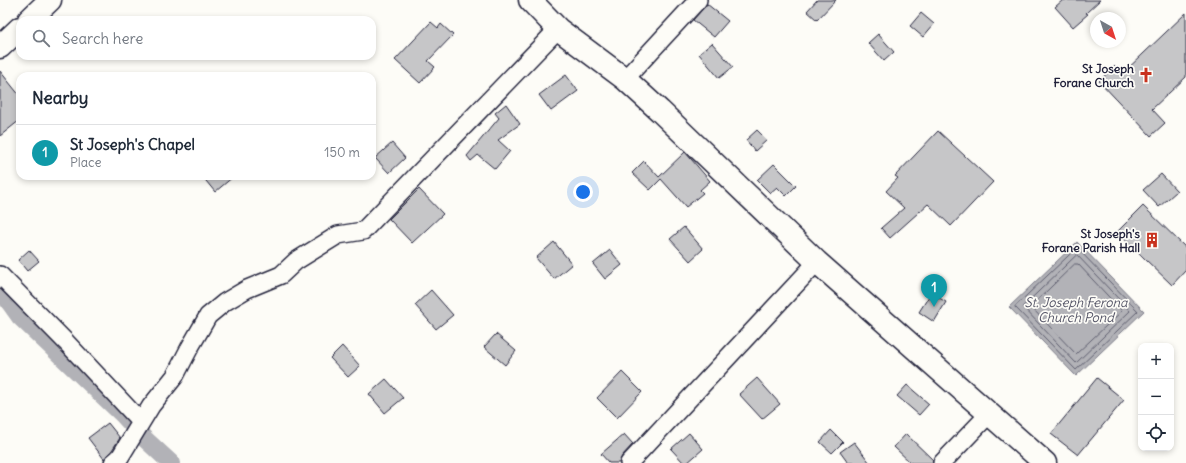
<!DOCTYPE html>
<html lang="en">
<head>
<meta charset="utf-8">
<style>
	:root { --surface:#fff; --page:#f2f2f3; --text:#1f2937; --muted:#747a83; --line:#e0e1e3; --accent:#0f766e }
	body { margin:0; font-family:Delius,sans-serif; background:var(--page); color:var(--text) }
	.controls { position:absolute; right:12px; bottom:12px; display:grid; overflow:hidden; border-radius:8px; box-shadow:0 2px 6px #0003 }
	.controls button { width:36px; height:36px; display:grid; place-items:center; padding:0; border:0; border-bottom:1px solid var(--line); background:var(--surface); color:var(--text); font:20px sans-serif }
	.compass { position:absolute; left:1090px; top:12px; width:36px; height:36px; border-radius:50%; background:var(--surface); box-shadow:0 2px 6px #0003; rotate:141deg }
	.you { position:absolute; left:583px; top:192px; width:14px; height:14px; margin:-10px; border:3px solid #fff; border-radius:50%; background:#1a73e8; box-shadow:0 0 0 6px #1a73e833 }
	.badge { display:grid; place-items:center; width:26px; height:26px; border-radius:50%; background:var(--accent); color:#fff; font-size:13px; font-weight:700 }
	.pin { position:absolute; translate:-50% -33px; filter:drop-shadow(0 1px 2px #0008) }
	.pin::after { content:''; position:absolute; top:21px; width:14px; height:12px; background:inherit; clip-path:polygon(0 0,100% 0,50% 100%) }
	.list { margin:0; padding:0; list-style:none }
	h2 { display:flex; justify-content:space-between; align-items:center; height:52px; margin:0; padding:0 16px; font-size:17px }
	h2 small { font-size:13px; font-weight:400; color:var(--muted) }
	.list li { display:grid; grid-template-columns:26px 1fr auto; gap:12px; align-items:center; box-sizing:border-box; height:56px; padding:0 16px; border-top:1px solid var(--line) }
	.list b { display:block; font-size:15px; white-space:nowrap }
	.list p { margin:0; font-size:13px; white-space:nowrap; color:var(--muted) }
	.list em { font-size:13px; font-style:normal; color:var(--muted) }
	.icon { flex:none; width:22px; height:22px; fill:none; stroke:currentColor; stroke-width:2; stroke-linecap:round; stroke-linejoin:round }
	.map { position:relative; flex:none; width:1186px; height:463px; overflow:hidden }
	.search { position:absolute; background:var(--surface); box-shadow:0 2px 6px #0003; left:16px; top:16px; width:360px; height:44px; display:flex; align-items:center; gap:10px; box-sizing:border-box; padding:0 14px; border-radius:12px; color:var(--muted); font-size:15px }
	.panel { position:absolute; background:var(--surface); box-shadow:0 2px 6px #0003; left:16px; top:72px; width:360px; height:108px; border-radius:12px }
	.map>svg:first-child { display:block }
	.water { fill:#b2b2b7; stroke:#787885 }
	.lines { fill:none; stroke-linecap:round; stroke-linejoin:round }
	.shore { stroke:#5c5c6d; stroke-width:1 }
	.canal { stroke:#b2b2b7; stroke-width:18 }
	.building { fill:#c6c6c8; stroke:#22223b }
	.minor-casing { stroke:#22223b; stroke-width:20 }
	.tertiary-casing { stroke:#22223b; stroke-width:25 }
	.secondary-casing { stroke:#22223b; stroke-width:25 }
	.minor { stroke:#fdfcf7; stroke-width:17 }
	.tertiary { stroke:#fdfcf7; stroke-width:22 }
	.secondary { stroke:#fdfcf7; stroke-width:22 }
	.labels { text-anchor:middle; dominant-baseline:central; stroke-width:3.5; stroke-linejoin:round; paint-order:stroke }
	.poi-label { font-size:12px; font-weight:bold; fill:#22223b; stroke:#fdfcf7; text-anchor:end }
	.water-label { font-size:13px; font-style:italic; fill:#545466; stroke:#fdfcf7 }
</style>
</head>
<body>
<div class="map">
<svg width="1186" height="463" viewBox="0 0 1186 463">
	<rect width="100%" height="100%" fill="#fdfcf7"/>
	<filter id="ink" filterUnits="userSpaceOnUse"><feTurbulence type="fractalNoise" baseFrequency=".025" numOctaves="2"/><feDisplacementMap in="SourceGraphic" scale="8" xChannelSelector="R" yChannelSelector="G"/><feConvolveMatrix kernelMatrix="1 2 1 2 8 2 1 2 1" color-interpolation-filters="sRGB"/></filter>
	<g filter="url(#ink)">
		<path class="water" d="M 1077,242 L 1144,311 L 1076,376 L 1009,307 Z"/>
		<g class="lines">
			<path class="shore" d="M 1077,248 L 1138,311 L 1076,370 L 1015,307 Z
				M 1077,255 L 1130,311 L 1076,363 L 1023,307 Z
				M 1075,264 L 1078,264 L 1122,311 L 1076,354 L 1031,307 Z"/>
			<path class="canal" d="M 0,289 L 20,317 L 122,414 L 145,439 L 171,463"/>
		</g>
		<path class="building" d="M 817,0 L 836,0 L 817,20 L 807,11 Z
			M 1063,0 L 1100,0 L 1086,13 L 1088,14 L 1073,27 L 1055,7 Z
			M 707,4 L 728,21 L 714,37 L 693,20 Z
			M 921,13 L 934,24 L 923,37 L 910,26 Z
			M 1186,13 L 1186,77 L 1152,109 L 1165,123 L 1151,136 L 1099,81 L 1115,66 L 1122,74 Z
			M 431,22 L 438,28 L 441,24 L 453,35 L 428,61 L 435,67 L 420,83 L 395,60 Z
			M 878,34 L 894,52 L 884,61 L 868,43 Z
			M 712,43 L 733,67 L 719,78 L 699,54 Z
			M 0,71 L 20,96 L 20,120 L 0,136 Z
			M 566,75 L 578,91 L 551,111 L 539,95 Z
			M 506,104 L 520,124 L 498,140 L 510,151 L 495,169 L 478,155 L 471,161 L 467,156 L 499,118 L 495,113 Z
			M 757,130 L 767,140 L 755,151 L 746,140 Z
			M 938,131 L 993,182 L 951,226 L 928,204 L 890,238 L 881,228 L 904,208 L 886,191 L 898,178 L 895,176 Z
			M 392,143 L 405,158 L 389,173 L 375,158 Z
			M 685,152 L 710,181 L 700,190 L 703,193 L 686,207 L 661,179 L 650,190 L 632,173 L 644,161 L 659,177 Z
			M 774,164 L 796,186 L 786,196 L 777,187 L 770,193 L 757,180 Z
			M 1161,174 L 1177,191 L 1159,207 L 1143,190 Z
			M 202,176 L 234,176 L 215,192 Z
			M 419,189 L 443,214 L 412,243 L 389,219 Z
			M 1143,206 L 1186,248 L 1186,270 L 1172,285 L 1117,232 Z
			M 684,227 L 703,249 L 690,261 L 670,239 Z
			M 554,242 L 572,264 L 554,279 L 536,258 Z
			M 29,250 L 39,261 L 27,271 L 18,260 Z
			M 610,250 L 622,265 L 605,279 L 593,264 Z
			M 431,290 L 453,315 L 436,329 L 415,305 Z
			M 931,293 L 946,302 L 934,322 L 919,312 Z
			M 496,334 L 516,351 L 505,365 L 484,347 Z
			M 342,346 L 360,366 L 348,377 L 330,358 Z
			M 622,372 L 642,392 L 617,418 L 597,398 Z
			M 757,378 L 780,404 L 762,419 L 739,394 Z
			M 1097,378 L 1124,400 L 1078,455 L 1051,434 Z
			M 386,379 L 403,398 L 385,413 L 369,394 Z
			M 907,385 L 929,404 L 919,415 L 897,396 Z
			M 108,423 L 120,438 L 112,450 L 104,459 L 88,438 Z
			M 831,430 L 843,442 L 832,453 L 820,442 Z
			M 689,433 L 703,449 L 687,463 L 684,463 L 671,449 Z
			M 624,434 L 633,444 L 622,456 L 619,463 L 609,463 L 601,454 Z
			M 906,434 L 933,460 L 932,463 L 911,463 L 894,447 Z
			M 854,442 L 870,463 L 848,463 L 840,452 Z"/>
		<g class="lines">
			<defs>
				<path id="minor" d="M 625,79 L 698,0
					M 0,275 L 66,342 L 141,422
					M 113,463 L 120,457 L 151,406 L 175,376 L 189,349 L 208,316 L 225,302 L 247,289 L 281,275 L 296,261 L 338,235 L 363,231 L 558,29
					M 629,463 L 817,262
					M 942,463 L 989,414"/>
				<path id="tertiary" d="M 29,20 L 50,0
					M 0,47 L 20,28"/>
				<path id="secondary" d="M 530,0 L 558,29 L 625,79 L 660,111 L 817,262 L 1045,463"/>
			</defs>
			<use href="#minor" class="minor-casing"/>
			<use href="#tertiary" class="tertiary-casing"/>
			<use href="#secondary" class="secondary-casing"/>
			<use href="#minor" class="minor"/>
			<use href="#tertiary" class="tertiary"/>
			<use href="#secondary" class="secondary"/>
		</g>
	</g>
	<defs>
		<symbol id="church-bare" viewBox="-9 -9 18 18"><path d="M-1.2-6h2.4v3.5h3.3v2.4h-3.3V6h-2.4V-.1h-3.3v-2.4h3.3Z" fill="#c8321e" stroke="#fdfcf7" stroke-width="2.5" paint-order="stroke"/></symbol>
		<symbol id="building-bare" viewBox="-9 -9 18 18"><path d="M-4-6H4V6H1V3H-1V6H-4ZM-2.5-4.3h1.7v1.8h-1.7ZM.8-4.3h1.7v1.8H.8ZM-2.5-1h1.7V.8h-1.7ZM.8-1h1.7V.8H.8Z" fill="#c8321e" stroke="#fdfcf7" stroke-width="2.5" paint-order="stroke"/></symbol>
	</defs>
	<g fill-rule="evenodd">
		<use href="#church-bare" x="1135" y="64" width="22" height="22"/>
		<use href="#building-bare" x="1141" y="229" width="22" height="22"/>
	</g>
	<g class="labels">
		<g class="poi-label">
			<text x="1134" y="68">St Joseph<tspan x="1134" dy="14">Forane Church</tspan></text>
			<text x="1140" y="233">St Joseph's<tspan x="1140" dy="14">Forane Parish Hall</tspan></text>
		</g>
		<g class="water-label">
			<text x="1076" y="302">St. Joseph Ferona<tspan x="1076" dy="15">Church Pond</tspan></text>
		</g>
	</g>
</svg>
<div class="controls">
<button>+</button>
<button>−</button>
<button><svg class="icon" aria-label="locate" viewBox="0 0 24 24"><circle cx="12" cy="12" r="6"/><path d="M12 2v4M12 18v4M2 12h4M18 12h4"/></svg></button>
</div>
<svg class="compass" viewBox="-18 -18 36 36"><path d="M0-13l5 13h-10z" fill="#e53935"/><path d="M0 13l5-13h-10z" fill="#747a83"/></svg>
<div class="you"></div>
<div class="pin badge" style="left:934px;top:307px;background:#0f9aa8">1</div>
<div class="search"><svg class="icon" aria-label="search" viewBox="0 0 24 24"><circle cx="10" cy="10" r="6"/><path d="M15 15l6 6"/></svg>Search here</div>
<section class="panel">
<h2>Nearby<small></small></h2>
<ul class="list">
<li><span class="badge" style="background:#0f9aa8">1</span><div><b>St Joseph's Chapel</b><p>Place</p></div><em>150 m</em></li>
</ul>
</section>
</div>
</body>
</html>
